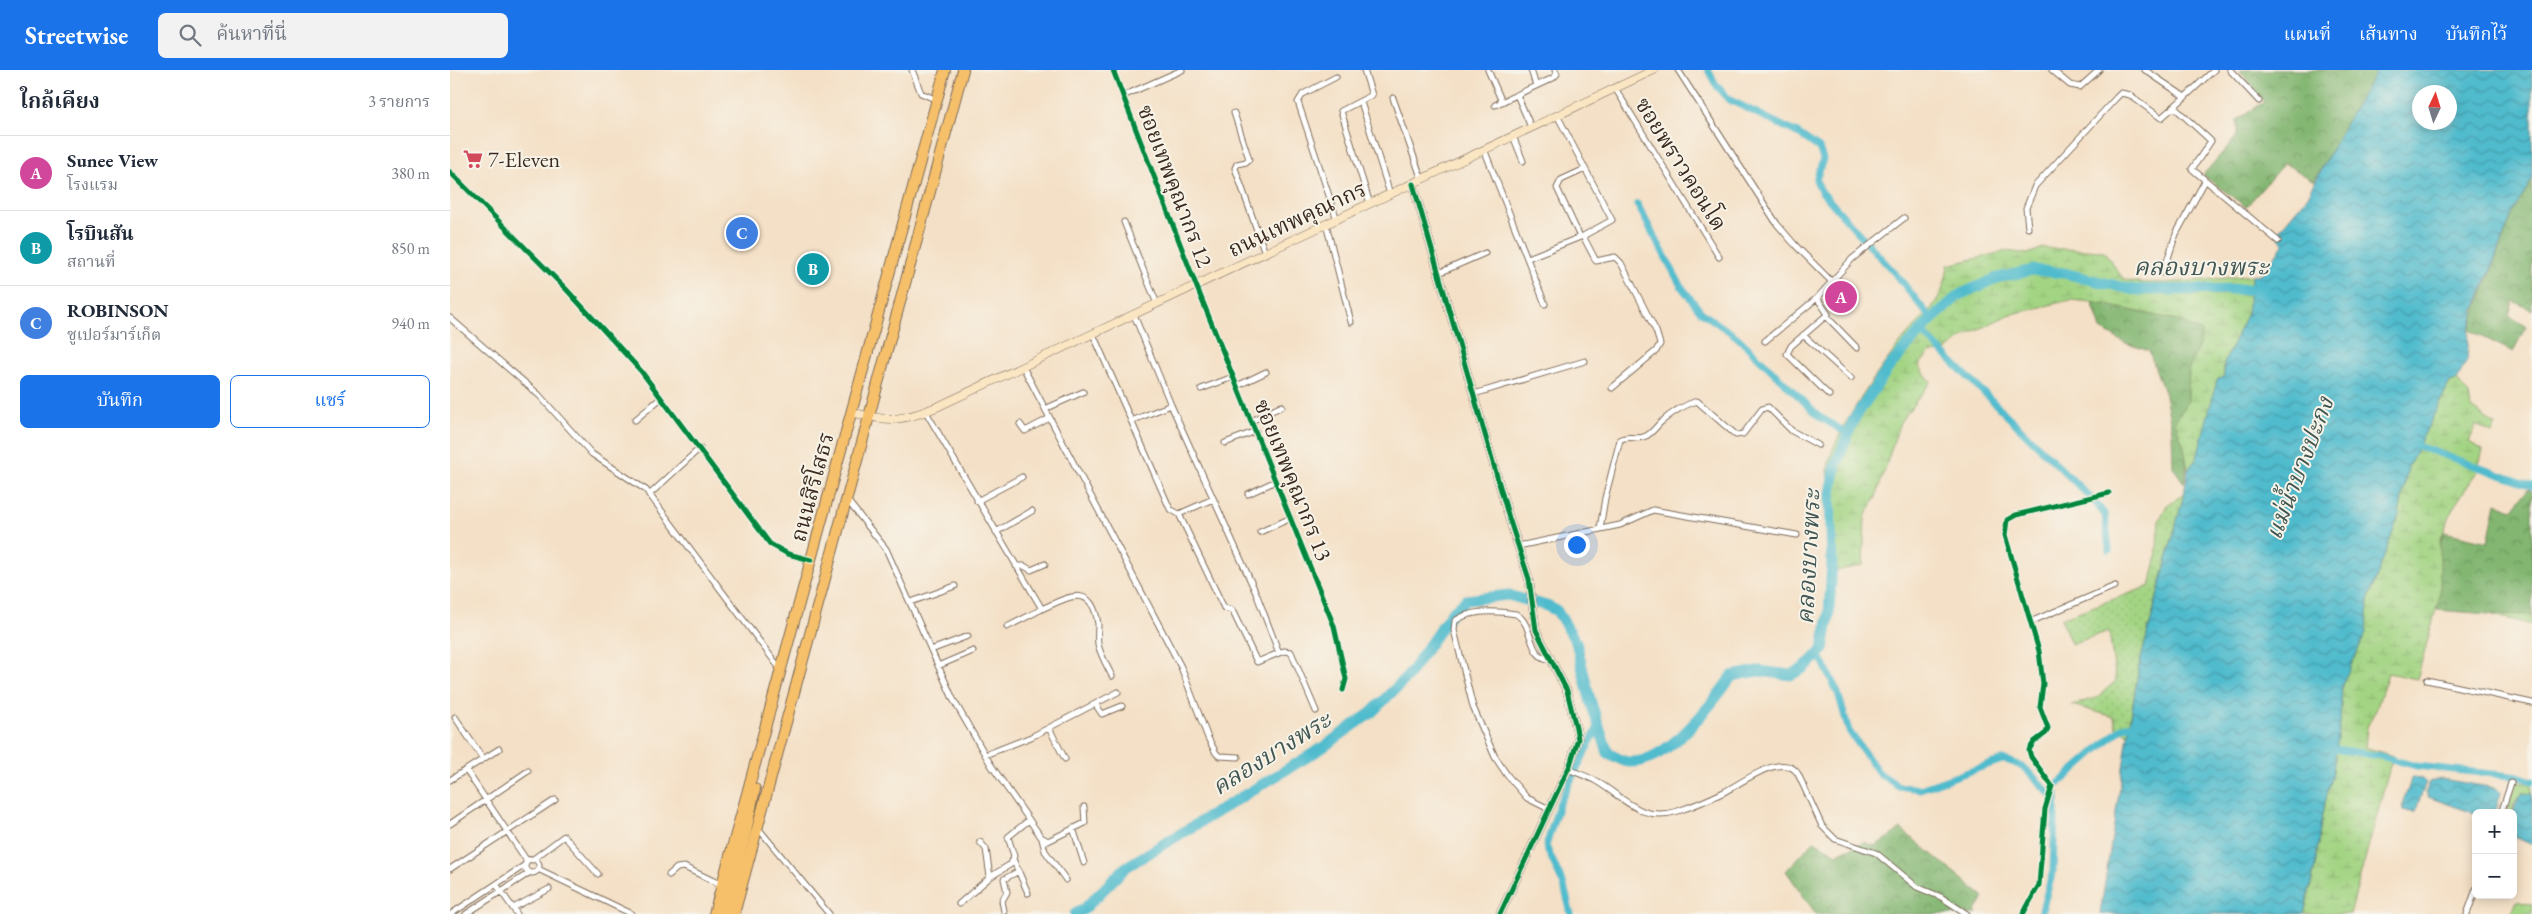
<!DOCTYPE html>
<html lang="th">
<head>
<meta charset="utf-8">
<style>
	:root { --surface:#fff; --page:#f2f2f3; --text:#1f2937; --muted:#747a83; --line:#e0e1e3; --accent:#1a73e8 }
	body { margin:0; font-family:"EB Garamond","Noto Serif Thai",serif; background:var(--page); color:var(--text) }
	.controls { position:absolute; right:15px; bottom:15px; display:grid; overflow:hidden; border-radius:8px; box-shadow:0 2px 12px #0003 }
	.controls button { width:45px; height:45px; display:grid; place-items:center; padding:0; border:0; border-bottom:1px solid var(--line); background:var(--surface); color:var(--text); font:25px sans-serif }
	.compass { position:absolute; left:1962px; top:15px; width:45px; height:45px; border-radius:50%; background:var(--surface); box-shadow:0 2px 12px #0003; rotate:4deg }
	.you { position:absolute; left:1126px; top:474px; width:18px; height:18px; margin:-12px; border:4px solid #fff; border-radius:50%; background:#1a73e8; box-shadow:0 0 0 8px #1a73e833 }
	.badge { display:grid; place-items:center; width:32px; height:32px; border-radius:50%; background:var(--accent); color:#fff; font-size:16px; font-weight:700 }
	.pin { position:absolute; translate:-50% -50%; border:2px solid #fff; box-shadow:0 1px 5px #0006 }
	.list { margin:0; padding:0; list-style:none }
	h2 { display:flex; justify-content:space-between; align-items:center; height:65px; margin:0; padding:0 20px; font-size:21px }
	h2 small { font-size:16px; font-weight:400; color:var(--muted) }
	.list li { display:grid; grid-template-columns:32px 1fr auto; gap:15px; align-items:center; box-sizing:border-box; height:75px; padding:0 20px; border-top:1px solid var(--line) }
	.list b { display:block; font-size:19px; white-space:nowrap }
	.list p { margin:0; font-size:16px; white-space:nowrap; color:var(--muted) }
	.list em { font-size:16px; font-style:normal; color:var(--muted) }
	.actions { display:flex; gap:10px; padding:15px 20px }
	.actions a { flex:1; padding:11px 0; border:1px solid var(--accent); border-radius:8px; text-align:center; font-size:18px; color:var(--accent) }
	.actions .main { background:var(--accent); color:#fff }
	.icon { flex:none; width:28px; height:28px; fill:none; stroke:currentColor; stroke-width:2; stroke-linecap:round; stroke-linejoin:round }
	.map { position:relative; flex:none; width:2082px; height:844px; overflow:hidden }
	header { display:flex; align-items:center; gap:30px; box-sizing:border-box; height:70px; padding:0 25px; background:var(--accent); color:#fff }
	header strong { font-size:24px }
	nav { display:flex; gap:28px; margin-inline-start:auto; font-size:18px }
	.search { width:350px; height:45px; background:var(--page); display:flex; align-items:center; gap:12px; box-sizing:border-box; padding:0 18px; border-radius:8px; color:var(--muted); font-size:19px }
	main { display:flex }
	aside { flex:1; background:var(--surface) }
	.map>svg:first-child { display:block }
	.grass { fill:url(#grass-tufts); stroke:#6f7f50 }
	.forest { fill:url(#forest-crowns); stroke:#5e7048 }
	.wetland { fill:url(#wetland-marsh); stroke:#6f7f50 }
	.park { fill:url(#park-dots); stroke:#6f7f50 }
	.water { fill:url(#water-waves); stroke:#467276; fill-rule:evenodd }
	.lines { fill:none; stroke-linecap:round; stroke-linejoin:round }
	.canal { stroke:#50bbcd; stroke-width:7 }
	.river { stroke:#50bbcd; stroke-width:11 }
	.street-casing { stroke:#7c6a59; stroke-width:7 }
	.secondary-casing { stroke:#7c6a59; stroke-width:9 }
	.highway-casing { stroke:#7c6a59; stroke-width:12 }
	.street { stroke:#fff; stroke-width:5 }
	.secondary { stroke:#fbe6c4; stroke-width:8 }
	.highway { stroke:#f6c06b; stroke-width:10 }
	.cycleway-casing { stroke:#f7f3e8; stroke-width:8 }
	.cycleway { stroke:#00873e; stroke-width:5 }
	.labels { text-anchor:middle; dominant-baseline:central; stroke-width:4; stroke-linejoin:round; paint-order:stroke }
	.poi-label { font-size:22px; fill:#3b2a1e; stroke:#f7f3e8; text-anchor:start }
	.street-label { font-size:22px; fill:#3b2a1e; stroke:#f7f3e8 }
	.water-label { font-size:24px; font-style:italic; fill:#415653; stroke:#f7f3e8 }
</style>
</head>
<body>
<header>
<strong>Streetwise</strong>
<div class="search"><svg class="icon" aria-label="search" viewBox="0 0 24 24"><circle cx="10" cy="10" r="6"/><path d="M15 15l6 6"/></svg>ค้นหาที่นี่</div>
<nav><a>แผนที่</a><a>เส้นทาง</a><a>บันทึกไว้</a></nav>
</header>
<main>
<aside>
<h2>ใกล้เคียง<small>3 รายการ</small></h2>
<ul class="list">
<li><span class="badge" style="background:#d1479c">A</span><div><b>Sunee View</b><p>โรงแรม</p></div><em>380 m</em></li>
<li><span class="badge" style="background:#0f9aa8">B</span><div><b>โรบินสัน</b><p>สถานที่</p></div><em>850 m</em></li>
<li><span class="badge" style="background:#3f7fe0">C</span><div><b>ROBINSON</b><p>ซูเปอร์มาร์เก็ต</p></div><em>940 m</em></li>
</ul>
<div class="actions"><a class="main">บันทึก</a><a>แชร์</a></div>
</aside>
<div class="map">
<svg width="2082" height="844" viewBox="0 0 2082 844">
	<defs>
		<pattern id="grass-tufts" width="24" height="20" patternUnits="userSpaceOnUse" patternTransform="scale(1.25)"><rect width="24" height="20" fill="#a3d483"/><path d="M3 7l-1-3M5 7V3M7 7l1-3M15 17l-1-3M17 17v-4M19 17l1-3" fill="none" stroke="#8db671"/></pattern>
		<pattern id="forest-crowns" width="20" height="18" patternUnits="userSpaceOnUse" patternTransform="scale(1.25)"><rect width="20" height="18" fill="#82b671"/><path d="M2 6a3 3 0 1 1 6 0M12 15a3 3 0 1 1 6 0" fill="none" stroke="#6c945c"/></pattern>
		<pattern id="wetland-marsh" width="20" height="14" patternUnits="userSpaceOnUse" patternTransform="scale(1.25)"><rect width="20" height="14" fill="#a3d483"/><path d="M1 5h8M5 5V1M11 12h8M15 12V8" fill="none" stroke="#8db671"/></pattern>
		<pattern id="park-dots" width="8" height="8" patternUnits="userSpaceOnUse" patternTransform="scale(1.25)"><rect width="8" height="8" fill="#a3d483"/><path d="M2 2h.1M6 6h.1" fill="none" stroke="#8db671" stroke-width="1.8" stroke-linecap="round"/></pattern>
		<pattern id="water-waves" width="16" height="10" patternUnits="userSpaceOnUse" patternTransform="scale(1.25)"><rect width="16" height="10" fill="#50bbcd"/><path d="M0 5q4-4 8 0t8 0" fill="none" stroke="#4498a6"/></pattern>
	</defs>
	<rect width="100%" height="100%" fill="#f7f3e8"/>
	<filter id="ink" filterUnits="userSpaceOnUse"><feTurbulence type="fractalNoise" baseFrequency=".02" numOctaves="2"/><feDisplacementMap in="SourceGraphic" scale="10" xChannelSelector="R" yChannelSelector="G"/><feConvolveMatrix kernelMatrix="1 2 1 2 8 2 1 2 1" color-interpolation-filters="sRGB"/></filter>
	<filter id="wash" filterUnits="userSpaceOnUse"><feTurbulence type="fractalNoise" baseFrequency=".0096" numOctaves="4" result="noise"/><feDisplacementMap in="SourceGraphic" scale="20" xChannelSelector="R" yChannelSelector="G"/><feGaussianBlur stdDeviation="1.12" result="paint"/><feColorMatrix in="noise" values="0 0 0 0 0 0 0 0 0 0 0 0 0 0 0 0 0 1.4 0 .05"/><feComposite in="paint" operator="in"/></filter>
	<g filter="url(#wash)">
		<rect width="100%" height="100%" fill="#f4e0c6"/>
		<path class="grass" d="M 2066,712 L 2082,714 L 2082,724 L 2072,723 L 2064,733 L 2062,743 L 2056,743 Z
			M 2067,831 L 2082,835 L 2082,844 L 2061,844 Z"/>
		<path class="forest" d="M 1790,0 L 1927,0 L 1864,111 L 1834,93 L 1796,137 L 1753,105 L 1787,66 L 1787,50 L 1814,32 Z
			M 2082,110 L 2082,240 L 2063,231 L 2059,246 L 2076,256 L 2063,282 L 2019,260 L 2064,140 Z
			M 1642,232 L 1727,250 L 1752,262 L 1751,270 L 1739,299 L 1738,332 L 1726,351 C 1733,372 1740,391 1734,413 L 1723,397 L 1722,360 L 1715,325 L 1699,281 L 1675,273 L 1651,259 Z
			M 2078,419 L 2082,421 L 2082,545 L 2039,544 L 1987,540 C 1992,515 1984,486 1994,462 L 2038,472 L 2046,433 L 2062,440 Z
			M 1451,759 L 1534,827 L 1525,843 L 1527,844 L 1366,844 L 1336,801 L 1364,771 L 1387,784 L 1414,772 L 1425,776 Z"/>
		<path class="wetland" d="M 1593,178 L 1654,181 C 1659,187 1669,205 1674,209 C 1690,219 1779,207 1802,205 L 1797,243 L 1774,293 L 1774,306 L 1767,311 L 1747,388 L 1738,400 L 1734,377 L 1725,351 L 1738,332 L 1739,299 L 1751,270 L 1752,262 L 1727,250 L 1642,232 L 1620,230 L 1558,245 L 1515,266 L 1494,282 L 1479,283 L 1469,296 L 1481,312 L 1450,352 L 1426,427 L 1415,447 L 1413,495 L 1387,501 C 1385,476 1387,450 1383,425 C 1382,417 1378,407 1378,399 C 1379,369 1432,295 1452,271 C 1475,243 1494,234 1498,195 L 1557,181 L 1578,184 Z
			M 2007,310 L 2019,325 L 2021,338 L 2046,355 L 2042,363 L 2026,355 L 2019,372 L 2033,380 L 2027,402 L 2003,438 L 1990,471 L 1990,525 L 1967,609 L 1938,603 L 1927,637 L 1917,657 L 1915,677 L 1943,686 L 1900,844 L 1854,844 L 1865,797 L 1872,744 L 1882,707 L 1890,654 L 1892,615 L 1915,563 L 1918,531 L 1949,445 L 1958,396 L 2000,312 Z
			M 2039,544 L 2082,545 L 2082,555 Z"/>
		<path class="park" d="M 1734,424 L 1689,596 L 1678,664 L 1666,658 L 1664,647 L 1622,635 L 1646,628 L 1666,611 L 1659,561 L 1621,574 L 1611,548 L 1700,516 L 1706,490 L 1709,451 L 1717,435 Z"/>
		<path class="water" d="M 1927,0 L 2082,0 L 2082,110 L 2064,140 L 2025,240 L 2019,260 L 2017,290 L 2007,310 L 2000,312 L 1958,397 L 1949,445 L 1918,531 L 1916,563 L 1892,615 L 1890,654 L 1882,707 L 1872,744 L 1865,797 L 1854,844 L 1650,844 L 1689,596 L 1734,424 L 1738,400 L 1747,388 L 1767,310 L 1774,306 L 1774,293 L 1797,243 L 1802,205 L 1811,204 L 1834,174 L 1826,164 L 1858,126 L 1893,57 ZM 2000,22 L 2000,52 L 1970,52 L 1970,22 Z
			M 1962,707 L 1972,708 L 1976,712 L 1965,743 L 1953,740 L 1952,734 Z
			M 1991,709 L 2046,718 L 2051,722 L 2045,743 L 2026,744 L 1978,727 L 1976,722 L 1979,712 Z
			M 2072,723 L 2082,724 L 2082,775 L 2063,766 C 2063,748 2061,738 2072,723 Z"/>
		<g class="lines">
			<path class="canal" d="M 1258,0 L 1266,15 L 1280,30 L 1347,63 L 1369,78 L 1373,89 L 1366,110 L 1371,121 L 1449,208 L 1482,250
				M 1187,134 L 1231,216 L 1251,242 L 1287,267 L 1370,347 L 1398,364
				M 1471,261 L 1644,431 L 1655,445 L 1659,480
				M 1962,374 L 2082,416
				M 1369,584 L 1388,623 L 1399,661 L 1429,703 L 1448,716 L 1470,719 L 1552,690 C 1577,692 1588,714 1606,730
				M 1878,678 L 1930,686 L 1966,696 L 2071,707 L 2082,711
				M 1607,715 L 1673,657 L 1688,653
				M 1121,844 L 1114,816 L 1096,776 L 1109,734 L 1149,655
				M 1591,844 L 1603,801 L 1606,724"/>
			<path class="river" d="M 625,844 L 634,839 L 676,797 L 872,678 L 921,643 L 958,606 L 1001,543 L 1016,530 L 1058,525 L 1097,536 L 1107,541 L 1126,572 L 1141,633 L 1158,683 C 1164,686 1173,692 1179,692 C 1216,695 1263,633 1282,606 L 1308,601 L 1341,605 L 1354,598 L 1373,580 L 1379,544 L 1382,493 L 1380,429 L 1386,395 L 1404,349 L 1439,297 L 1478,253 L 1509,225 L 1547,208 L 1583,200 L 1614,203 L 1684,220 L 1815,219"/>
		</g>
	</g>
	<g filter="url(#ink)">
		<g class="lines">
			<defs>
				<path id="street" d="M 462,0 L 471,23 L 487,30
					M 663,0 L 746,215 L 884,556 L 896,609 L 893,620
					M 914,0 L 922,25 L 891,41 L 920,134
					M 1038,0 L 1052,32
					M 1081,0 L 1086,16
					M 1228,0 L 1327,154 L 1345,175 L 1381,211
					M 1602,0 L 1620,15 L 1630,17 L 1649,0
					M 1695,0 L 1735,27 L 1764,0
					M 1780,0 L 1809,31
					M 886,7 L 853,24 L 848,32 L 887,150
					M 1165,18 L 1269,187
					M 1067,25 L 1081,57
					M 673,26 L 732,0
					M 943,28 L 972,110
					M 911,32 L 940,124
					M 1045,35 L 1103,8 L 1107,4 L 1105,0
					M 1724,37 L 1761,71 L 1742,99 L 1828,171
					M 784,43 L 799,89 L 796,92 L 787,94 L 785,98 L 815,183
					M 1063,66 L 1073,91
					M 1034,79 L 1095,234
					M 0,102 L 116,219 L 191,301 L 320,474 L 338,484 L 361,490
					M 674,152 L 707,234
					M 876,154 L 901,252
					M 1578,158 L 1576,138 L 1585,116 L 1666,28 L 1671,23 L 1680,25 L 1711,48 L 1735,27
					M 1133,166 L 1146,191 L 1165,187 L 1171,193 L 1206,261 L 1210,274 L 1206,281 L 1162,318
					M 1130,167 L 1107,118 L 1111,110 L 1135,99
					M 1078,188 L 1133,166 L 1162,150 L 1107,45
					M 989,203 L 1035,183
					M 1713,203 L 1726,164 L 1755,111
					M 1367,228 L 1378,244 L 1341,276 L 1337,284 L 1379,325
					M 684,245 L 721,335 L 806,523 L 829,583
					M 1377,247 L 1407,278
					M 0,248 L 89,325 L 142,384 L 196,420 L 331,600
					M 643,264 L 720,439 L 729,444 L 774,538 L 782,540 L 807,592 L 834,581 L 841,582 L 866,641
					M 1353,265 L 1401,308
					M 1315,271 L 1367,228 L 1402,189 L 1454,148
					M 573,297 L 731,597 L 758,668 L 766,683 L 769,686 L 788,687
					M 787,316 L 816,302
					M 751,319 L 783,307
					M 1024,324 L 1135,291
					M 595,339 L 633,322
					M 476,342 L 592,539 C 618,527 642,512 648,554 C 648,561 647,567 648,574 C 650,584 657,596 662,606
					M 185,350 L 211,328
					M 681,351 L 721,335
					M 801,351 L 832,336
					M 570,354 L 575,361 L 600,348
					M 775,373 L 806,361
					M 798,424 L 826,411
					M 199,425 L 250,378
					M 397,430 L 436,479 L 503,629 L 541,695 L 591,767 L 598,771 L 635,753 L 634,737
					M 527,431 L 572,407
					M 729,444 L 763,429
					M 1150,459 L 1155,428 L 1170,370 C 1178,364 1187,371 1196,366 C 1202,363 1205,358 1210,353 C 1221,343 1234,335 1247,331 L 1286,365 L 1293,364 L 1312,339 L 1318,337 L 1342,361 L 1368,375
					M 546,462 L 582,441
					M 810,462 L 841,448
					M 1068,476 L 1170,455 L 1203,440 L 1347,465
					M 566,496 L 574,496 L 581,500 L 595,494
					M 461,532 L 505,516
					M 1580,552 L 1665,516
					M 557,557 L 592,539
					M 481,580 L 518,566
					M 488,596 L 523,581
					M 1977,610 L 2082,633
					M 645,634 L 652,644 L 672,636
					M 5,647 L 33,689
					M 599,658 L 615,689
					M 535,685 L 581,667 L 668,622
					M 1118,699 C 1127,703 1137,706 1146,711 C 1175,728 1191,753 1228,741 C 1243,736 1260,729 1274,722 C 1292,713 1334,680 1348,704 L 1372,756 L 1385,769 L 1426,783 L 1467,817 L 1491,827 L 1517,844
					M 16,700 L 77,791
					M 0,710 L 49,679
					M 1099,739 L 1077,728 L 1057,705 L 1045,687 L 1023,637 L 1004,560 L 1005,551 C 1021,539 1047,541 1066,544 C 1085,555 1076,587 1101,590
					M 2051,743 L 2061,713
					M 0,754 L 78,701
					M 308,758 L 379,844
					M 623,758 L 634,793
					M 592,769 L 595,781 L 616,810
					M 530,772 L 536,779 L 540,807
					M 563,789 L 578,823
					M75 796a7 7 0 1 1 14 0a7 7 0 1 1-14 0Z
					M 82,790 L 114,766 L 148,804
					M 0,799 L 105,730
					M 88,799 L 182,844
					M 219,805 L 227,798 L 234,797 L 272,815
					M 46,814 L 67,844
					M 509,834 L 540,807 L 561,794 L 564,786 L 558,767 L 579,750
					M 63,838 L 99,819
					M 554,841 L 552,831 L 557,822 L 554,809 L 569,801
					M 1,844 L 75,795
					M 16,844 L 79,803
					M 1573,844 L 1589,815 L 1595,739 L 1602,716 L 1581,687 L 1579,680 L 1584,672 L 1596,663 L 1598,658 L 1590,637 L 1593,614 L 1589,581 L 1555,465 L 1557,450 L 1566,445 L 1659,423
					M 2017,844 L 2026,819"/>
				<path id="secondary" d="M 963,114 L 1059,448 L 1079,509 L 1086,560 L 1117,621 L 1126,658 L 1128,669 L 1120,695 L 1050,844
					M 402,342 C 438,353 454,351 489,336 L 1204,0"/>
				<path id="highway" d="M 264,844 L 495,0
					M 274,844 L 296,761 L 305,719
					M 284,844 L 513,0"/>
			</defs>
			<use href="#street" class="street-casing"/>
			<use href="#secondary" class="secondary-casing"/>
			<use href="#highway" class="highway-casing"/>
			<use href="#street" class="street"/>
			<use href="#secondary" class="secondary"/>
			<use href="#highway" class="highway"/>
			<defs>
				<path id="cycleway" d="M 663,0 L 746,215 L 884,556 L 896,609 L 893,620
					M 0,102 L 116,219 L 191,301 L 320,474 L 338,484 L 361,490
					M 963,114 L 1059,448 L 1079,509 L 1086,560 L 1117,621 L 1126,658 L 1128,669 L 1120,695 L 1050,844
					M 1573,844 L 1589,815 L 1595,739 L 1602,716 L 1581,687 L 1579,680 L 1584,672 L 1596,663 L 1598,658 L 1590,637 L 1593,614 L 1589,581 L 1555,465 L 1557,450 L 1566,445 L 1659,423"/>
			</defs>
			<use href="#cycleway" class="cycleway-casing"/>
			<use href="#cycleway" class="cycleway"/>
		</g>
	</g>
	<defs>
		<symbol id="supermarket-bare" viewBox="-9 -9 18 18"><path d="M-6-5.5h2.5l.6 2H6L4.5 2H-2.5L-4.4-4H-6ZM-1.5 3.2a1.3 1.3 0 1 0 .1 0ZM3 3.2a1.3 1.3 0 1 0 .1 0Z" fill="#d1495b" stroke="#f7f3e8" stroke-width="2.5" paint-order="stroke"/></symbol>
	</defs>
	<g fill-rule="evenodd">
		<use href="#supermarket-bare" x="9" y="75" width="28" height="28"/>
	</g>
	<g class="labels">
		<g class="poi-label">
			<text x="38" y="89">7-Eleven</text>
		</g>
		<g class="street-label">
			<text transform="translate(1231 94) rotate(58)">ซอยพราวคอนโด</text>
			<text transform="translate(725 116) rotate(69)">ซอยเทพคุณากร 12</text>
			<text transform="translate(847 149) rotate(-25)">ถนนเทพคุณากร</text>
			<text transform="translate(843 410) rotate(68)">ซอยเทพคุณากร 13</text>
			<text transform="translate(362 417) rotate(-75)">ถนนสิริโสธร</text>
		</g>
		<g class="water-label">
			<text x="1751" y="196">คลองบางพระ</text>
			<text transform="translate(1849 398) rotate(-69)">แม่น้ำบางปะกง</text>
			<text transform="translate(1358 487) rotate(-87)">คลองบางพระ</text>
			<text transform="translate(821 683) rotate(-32)">คลองบางพระ</text>
		</g>
	</g>
</svg>
<div class="controls">
<button>+</button>
<button>−</button>
</div>
<svg class="compass" viewBox="-18 -18 36 36"><path d="M0-13l5 13h-10z" fill="#e53935"/><path d="M0 13l5-13h-10z" fill="#747a83"/></svg>
<div class="you"></div>
<div class="pin badge" style="left:1391px;top:227px;background:#d1479c">A</div>
<div class="pin badge" style="left:363px;top:199px;background:#0f9aa8">B</div>
<div class="pin badge" style="left:292px;top:163px;background:#3f7fe0">C</div>
</div>
</main>
</body>
</html>
